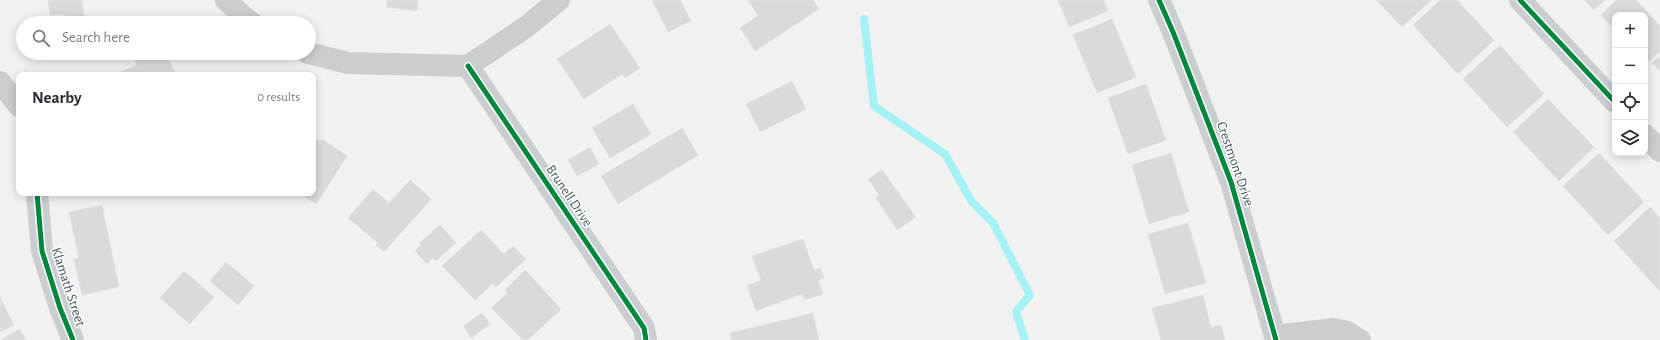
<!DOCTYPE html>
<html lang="en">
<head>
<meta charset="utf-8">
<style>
	:root { --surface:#fff; --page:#f2f2f3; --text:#2b2b33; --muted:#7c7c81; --line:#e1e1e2 }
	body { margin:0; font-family:"Alegreya Sans",sans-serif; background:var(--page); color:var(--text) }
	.controls { position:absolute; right:12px; top:12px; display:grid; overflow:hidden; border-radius:8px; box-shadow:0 2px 10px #0003 }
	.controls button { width:36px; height:36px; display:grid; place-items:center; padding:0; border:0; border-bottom:1px solid var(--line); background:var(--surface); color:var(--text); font:20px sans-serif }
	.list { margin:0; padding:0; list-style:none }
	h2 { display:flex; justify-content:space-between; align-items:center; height:52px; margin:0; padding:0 16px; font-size:17px }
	h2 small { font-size:13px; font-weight:400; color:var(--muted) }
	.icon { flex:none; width:22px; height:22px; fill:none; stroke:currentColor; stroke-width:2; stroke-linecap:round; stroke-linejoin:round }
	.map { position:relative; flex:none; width:1660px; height:340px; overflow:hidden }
	.search { position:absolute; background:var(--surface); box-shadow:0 2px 10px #0003; left:16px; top:16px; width:300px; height:44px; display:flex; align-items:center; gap:10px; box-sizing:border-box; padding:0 14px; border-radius:22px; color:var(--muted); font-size:15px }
	.panel { position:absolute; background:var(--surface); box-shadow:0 2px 10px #0003; left:16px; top:72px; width:300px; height:124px; border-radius:8px }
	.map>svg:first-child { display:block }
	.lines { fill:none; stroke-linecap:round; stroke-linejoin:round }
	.stream { stroke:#a4f2f4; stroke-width:8 }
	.building { fill:#d9dadb; stroke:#e3e3e4 }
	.street { stroke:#caced0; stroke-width:22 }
	.cycleway-casing { stroke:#fff; stroke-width:8 }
	.cycleway { stroke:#00873e; stroke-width:5 }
	.labels { text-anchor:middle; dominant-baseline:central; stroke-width:3; stroke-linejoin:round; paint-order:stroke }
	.street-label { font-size:14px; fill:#465860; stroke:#fff }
</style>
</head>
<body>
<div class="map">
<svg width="1660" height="340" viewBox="0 0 1660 340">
	<rect width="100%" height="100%" fill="#f2f1f1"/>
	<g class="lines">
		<path class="stream" d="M 864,19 L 874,106 L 945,154 L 972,202 L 993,223 L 1030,295 L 1016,312 L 1025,340"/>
	</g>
	<path class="building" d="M 48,0 L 82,0 L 84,16 L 65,19 L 64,14 L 50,15 Z
		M 387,0 L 418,0 L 417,11 L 386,7 Z
		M 652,0 L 680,0 L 691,21 L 668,32 Z
		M 748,0 L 813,0 L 819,9 L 755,51 L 740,28 L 758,16 Z
		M 1058,0 L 1104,0 L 1108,11 L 1069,27 Z
		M 1376,0 L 1431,0 L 1402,27 Z
		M 1440,0 L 1457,0 L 1494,40 L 1458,74 L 1413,25 Z
		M 1584,0 L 1605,0 L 1594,10 Z
		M 1616,0 L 1636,0 L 1660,26 L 1660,51 L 1646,64 L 1645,15 L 1615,15 L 1615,30 L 1601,15 Z
		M 1112,19 L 1136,77 L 1097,93 L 1073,35 Z
		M 610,24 L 640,68 L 625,78 L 622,74 L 584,99 L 557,59 Z
		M 1500,45 L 1544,94 L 1507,127 L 1463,79 Z
		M 140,53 L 166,53 L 176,75 L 117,75 L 116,74 L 137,65 L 133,56 Z
		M 1660,56 L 1660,71 L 1652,63 Z
		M 792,81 L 806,109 L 760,132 L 746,104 Z
		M 1146,84 L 1166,140 L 1128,154 L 1108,98 Z
		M 1548,99 L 1594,147 L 1559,181 L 1513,132 Z
		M 633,104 L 651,134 L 610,158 L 592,128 Z
		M 682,128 L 698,155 L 618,204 L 601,176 Z
		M 313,137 L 320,141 L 322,139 L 347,156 L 316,204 L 299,193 L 313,193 Z
		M 590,147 L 599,164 L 577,176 L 568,160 Z
		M 1171,153 L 1189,212 L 1149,224 L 1132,165 Z
		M 1599,153 L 1644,202 L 1608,235 L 1563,186 Z
		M 882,170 L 916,217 L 897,230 L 876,198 L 879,195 L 868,179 Z
		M 410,180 L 431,199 L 384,252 L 376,245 L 378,243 L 348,218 L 373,189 L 389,203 Z
		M 102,205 L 119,287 L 82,295 L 74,259 L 79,258 L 69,212 Z
		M 1650,207 L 1660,218 L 1660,288 L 1659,290 L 1614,241 Z
		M 1188,223 L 1206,283 L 1165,294 L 1148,234 Z
		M 440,225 L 456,243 L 436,261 L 433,258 L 427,264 L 415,251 L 421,245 L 419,243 Z
		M 481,230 L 504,254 L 513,246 L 526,259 L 496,287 L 493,283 L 475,300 L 442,266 Z
		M 803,239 L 814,270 L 820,268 L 824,278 L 818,280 L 823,294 L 804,300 L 802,294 L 756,311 L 747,286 L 761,280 L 752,256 Z
		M 226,262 L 254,286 L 238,305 L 210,281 Z
		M 525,270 L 561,309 L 528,340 L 523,340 L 491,308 L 507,293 L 505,290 Z
		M 184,271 L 214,297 L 190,324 L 160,298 Z
		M 1203,295 L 1211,327 L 1221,325 L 1225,340 L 1161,340 L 1152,308 Z
		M 0,297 L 14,325 L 0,332 Z
		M 482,313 L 490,324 L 471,338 L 463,326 Z
		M 813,313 L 819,340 L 731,340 L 730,333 Z
		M 20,329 L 26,340 L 0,340 Z"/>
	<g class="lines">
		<path class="street" d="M 226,0 L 245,18 L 252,23
			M 1159,0 L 1173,32 L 1231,182 L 1276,340
			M 1520,0 L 1615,102
			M 308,53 L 348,63 L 468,66
			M 468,66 L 644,328 L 646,340
			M 468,66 L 526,27 L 559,0
			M 0,82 L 19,106
			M 1645,135 L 1660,151
			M 37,193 L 42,251 L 60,308 L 73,340
			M 1275,336 L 1334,329 L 1347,332 L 1360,340"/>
		<defs>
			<path id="cycleway" d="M 1159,0 L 1173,32 L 1231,182 L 1276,340
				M 1520,0 L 1615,102
				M 468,66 L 644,328 L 646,340
				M 37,193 L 42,251 L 60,308 L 73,340"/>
		</defs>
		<use href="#cycleway" class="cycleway-casing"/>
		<use href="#cycleway" class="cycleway"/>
	</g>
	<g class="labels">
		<g class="street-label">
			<text transform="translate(1235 164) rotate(71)">Crestmont Drive</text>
			<text transform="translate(569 196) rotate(56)">Brunell Drive</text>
			<text transform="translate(68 287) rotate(72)">Klamath Street</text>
		</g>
	</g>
</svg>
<div class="controls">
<button>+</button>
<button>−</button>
<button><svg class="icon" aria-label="locate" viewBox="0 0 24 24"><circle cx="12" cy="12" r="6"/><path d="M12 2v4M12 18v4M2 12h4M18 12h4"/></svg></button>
<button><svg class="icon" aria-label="layers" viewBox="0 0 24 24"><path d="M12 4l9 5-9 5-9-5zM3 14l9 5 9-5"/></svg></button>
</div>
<div class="search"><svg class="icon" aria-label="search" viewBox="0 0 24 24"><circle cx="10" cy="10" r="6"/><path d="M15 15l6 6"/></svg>Search here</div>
<section class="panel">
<h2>Nearby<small>0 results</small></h2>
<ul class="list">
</ul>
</section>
</div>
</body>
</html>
